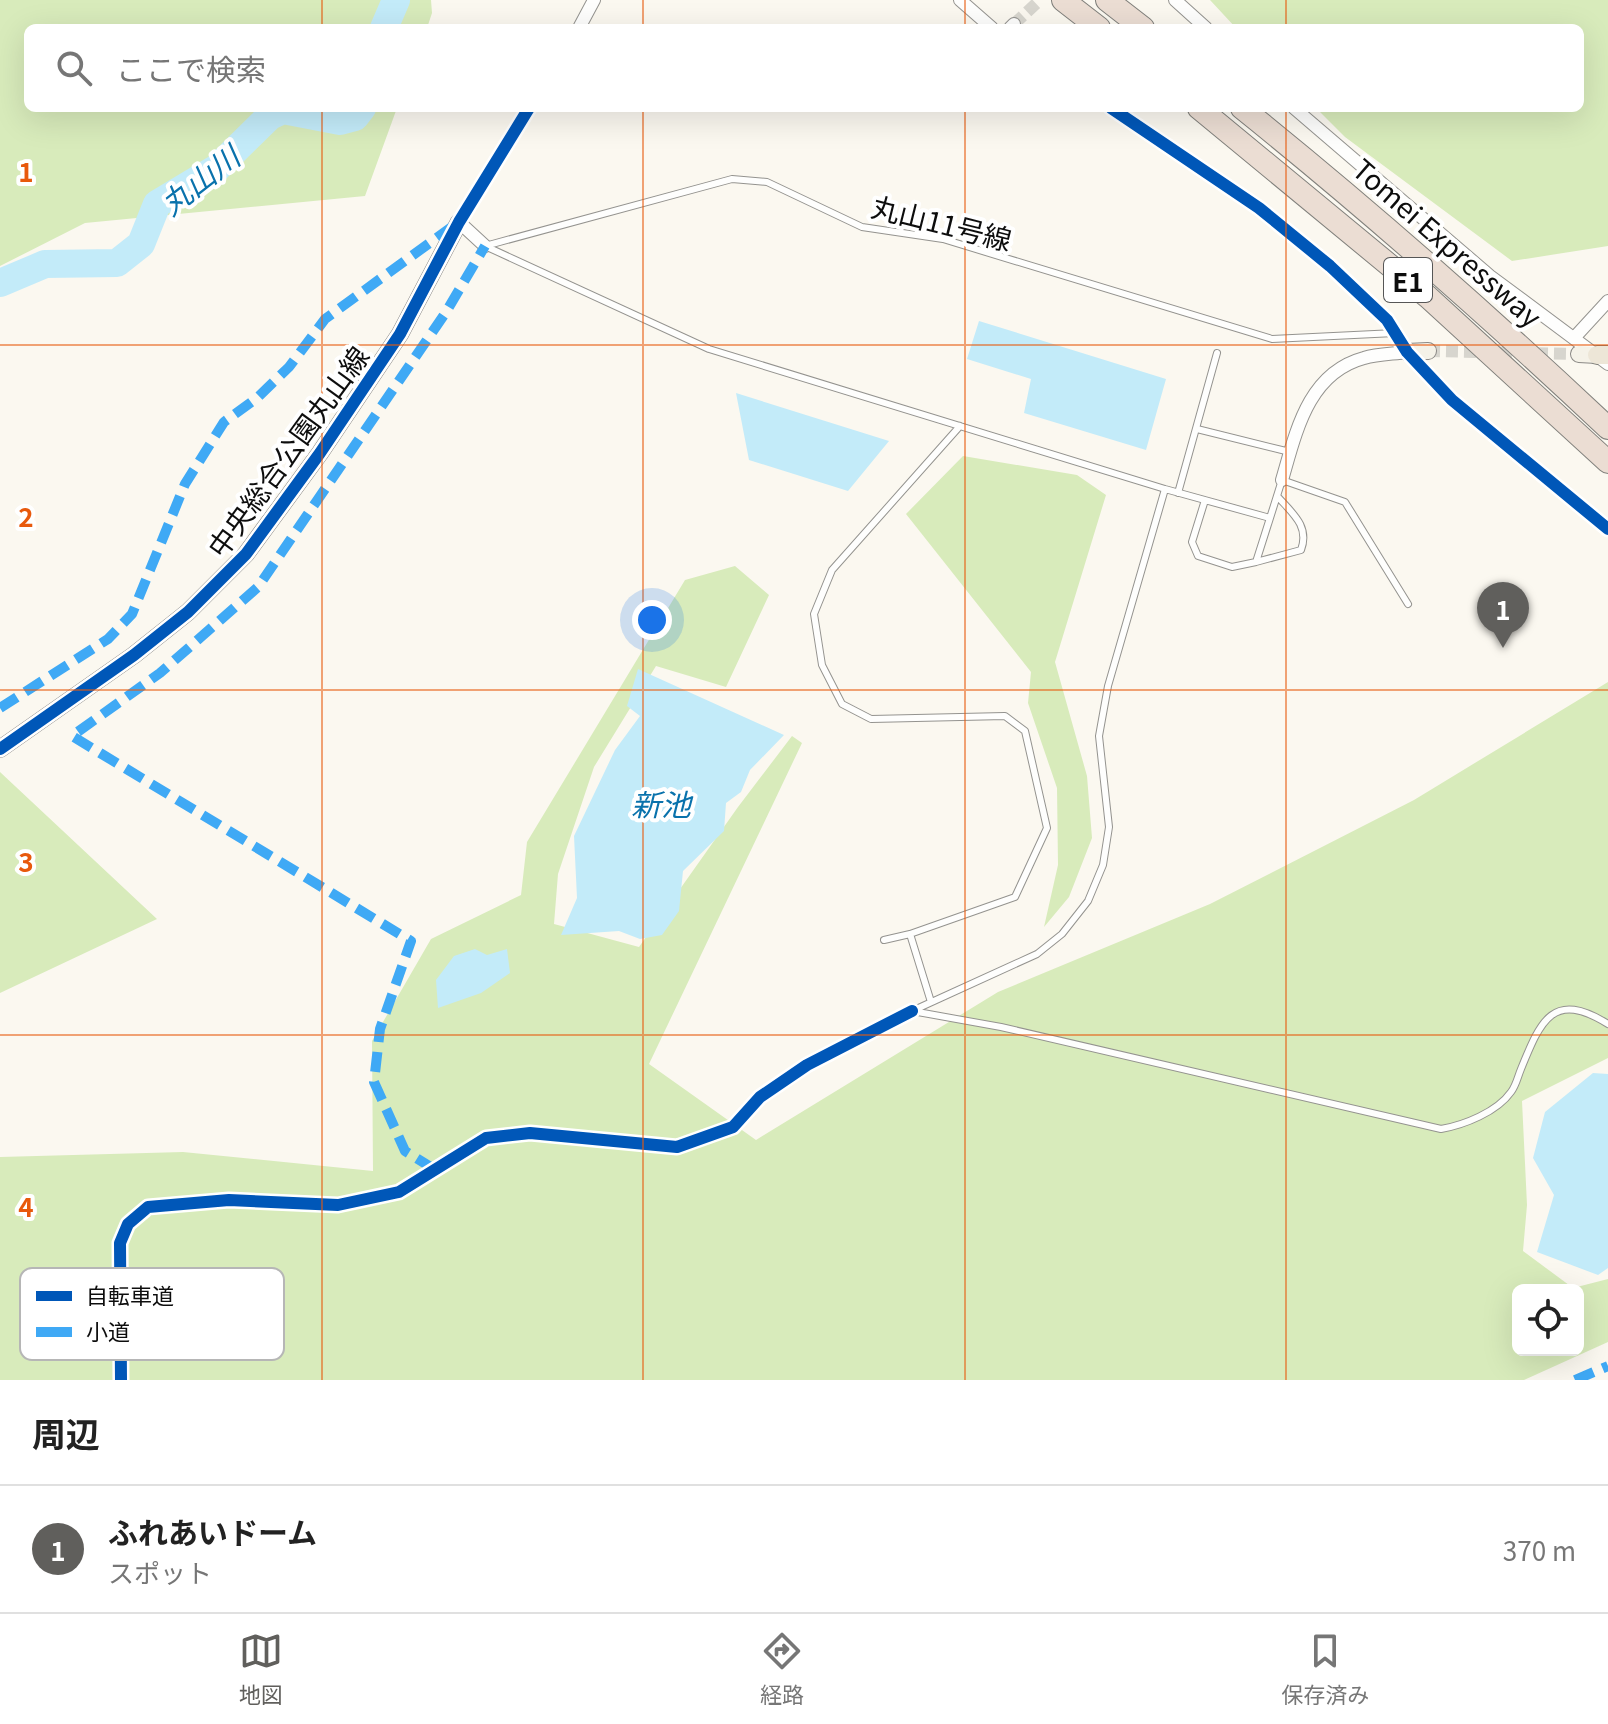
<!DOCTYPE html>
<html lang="ja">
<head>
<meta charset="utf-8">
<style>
	:root { --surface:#fff; --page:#f6f6f6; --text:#222; --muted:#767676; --line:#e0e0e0; --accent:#605f5c }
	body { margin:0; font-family:Georgia,"Noto Sans JP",serif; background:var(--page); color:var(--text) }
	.controls { position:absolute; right:24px; bottom:24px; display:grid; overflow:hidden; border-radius:12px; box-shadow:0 8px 32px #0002 }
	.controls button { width:72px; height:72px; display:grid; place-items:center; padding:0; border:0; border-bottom:2px solid var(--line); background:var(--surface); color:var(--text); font:40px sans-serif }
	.you { position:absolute; left:652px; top:620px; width:28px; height:28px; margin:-20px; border:6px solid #fff; border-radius:50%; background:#1a73e8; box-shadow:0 0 0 12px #1a73e833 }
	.badge { display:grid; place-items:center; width:52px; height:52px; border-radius:50%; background:var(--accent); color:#fff; font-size:26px; font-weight:700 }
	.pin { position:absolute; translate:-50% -66px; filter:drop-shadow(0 2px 4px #0008) }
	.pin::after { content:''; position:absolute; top:42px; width:28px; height:24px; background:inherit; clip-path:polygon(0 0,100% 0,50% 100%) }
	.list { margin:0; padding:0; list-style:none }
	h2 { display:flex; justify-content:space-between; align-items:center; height:104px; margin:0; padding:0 32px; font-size:34px }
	h2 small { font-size:26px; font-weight:400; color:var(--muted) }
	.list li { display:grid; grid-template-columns:52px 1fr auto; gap:24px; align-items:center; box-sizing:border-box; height:128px; padding:0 32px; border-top:2px solid var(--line) }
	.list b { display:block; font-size:30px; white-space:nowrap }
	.list p { margin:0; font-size:26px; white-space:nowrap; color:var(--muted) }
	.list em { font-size:26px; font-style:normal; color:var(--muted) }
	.icon { flex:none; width:44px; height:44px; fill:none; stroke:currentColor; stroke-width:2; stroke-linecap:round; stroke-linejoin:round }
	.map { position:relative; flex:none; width:1608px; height:1380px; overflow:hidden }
	.search { position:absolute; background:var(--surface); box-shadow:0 8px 32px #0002; left:24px; right:24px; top:24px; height:88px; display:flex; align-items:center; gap:20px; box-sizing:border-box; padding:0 28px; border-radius:12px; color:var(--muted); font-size:30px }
	.sheet { height:232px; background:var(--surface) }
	nav { display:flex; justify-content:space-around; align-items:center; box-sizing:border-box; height:112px; border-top:2px solid var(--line); background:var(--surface); font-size:22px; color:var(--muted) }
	nav a { display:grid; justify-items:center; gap:4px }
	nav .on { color:var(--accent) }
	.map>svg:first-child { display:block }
	.forest { fill:#d8ebbb; fill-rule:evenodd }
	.water { fill:#c3ebf9 }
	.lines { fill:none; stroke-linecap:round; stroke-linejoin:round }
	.river { stroke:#c3ebf9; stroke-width:28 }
	.street-tunnel { stroke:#d7d5ce; stroke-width:12; stroke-dasharray:12 6; stroke-linecap:butt }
	.lane-casing { stroke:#94938f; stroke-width:8 }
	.street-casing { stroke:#94938f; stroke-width:14 }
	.secondary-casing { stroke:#8b8986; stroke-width:18 }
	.primary-casing { stroke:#81807c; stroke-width:20 }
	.highway-casing { stroke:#81807c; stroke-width:24 }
	.lane { stroke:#fefefd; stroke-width:6 }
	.street { stroke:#fefefd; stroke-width:12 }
	.secondary { stroke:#f5f2e8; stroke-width:16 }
	.primary { stroke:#ede6d7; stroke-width:18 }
	.highway { stroke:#ebddd3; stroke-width:22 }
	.quiet { stroke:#3fa9f5; stroke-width:10; stroke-dasharray:20 10; stroke-linecap:butt }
	.cycleway-casing { stroke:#fff; stroke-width:17 }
	.cycleway { stroke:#0057b8; stroke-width:12 }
	.grid { fill:none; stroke:#e8590c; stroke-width:2; stroke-opacity:0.55 }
	.labels { text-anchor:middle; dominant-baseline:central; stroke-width:8; stroke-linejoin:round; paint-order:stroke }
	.shield { fill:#fff; stroke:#565656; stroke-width:2 }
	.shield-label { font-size:26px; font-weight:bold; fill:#0d0d0d }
	.street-label { font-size:28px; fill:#0d0d0d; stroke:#fff }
	.water-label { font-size:30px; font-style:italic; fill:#0972ac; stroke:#fff }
	.key { fill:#fff; stroke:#b6b6b6; stroke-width:2 }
	.key-label { font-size:22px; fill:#0d0d0d }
	.grid-label { font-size:26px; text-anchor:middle; font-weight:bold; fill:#e8590c; stroke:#fff; stroke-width:8; stroke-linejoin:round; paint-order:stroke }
</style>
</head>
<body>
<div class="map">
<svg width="1608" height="1380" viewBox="0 0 1608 1380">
	<rect width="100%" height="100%" fill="#fbf8f0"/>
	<path class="forest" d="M 0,0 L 431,0 L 432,13 L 427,28 L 28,28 L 28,108 L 397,108 L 365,196 L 85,223 L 0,266 Z
		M 1210,0 L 1608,0 L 1608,246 L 1512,261 L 1345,137 L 1316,108 L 1580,108 L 1580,28 L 1236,28 Z
		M 963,456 L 1077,475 L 1106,495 L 1055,662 L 1087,776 L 1092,838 L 1069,897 L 1044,927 L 1058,865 L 1057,788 L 1028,703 L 1031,672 L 906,514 Z
		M 735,566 L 769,595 L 726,687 L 656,666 L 594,767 L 558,874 L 554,924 L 639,947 L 738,807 L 792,736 L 802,743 L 649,1064 L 756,1140 L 998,992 L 1210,904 L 1414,800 L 1608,682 L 1608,1058 L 1522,1101 L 1527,1205 L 1523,1251 L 1573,1288 L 1608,1279 L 1608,1342 L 1524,1380 L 0,1380 L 0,1157 L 183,1152 L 373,1171 L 372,1041 L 431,939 L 521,895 L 527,842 L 685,580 ZM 1518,1290 L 1578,1290 L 1578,1350 L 1518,1350 Z
		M 0,772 L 157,919 L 0,993 Z"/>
	<path class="water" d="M 979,321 L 1166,379 L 1146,450 L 1024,413 L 1031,379 L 967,359 Z
		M 736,393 L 889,441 L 848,491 L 749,460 Z
		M 638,669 L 784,735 L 750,770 L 741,792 L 726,803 L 724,831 L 683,871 L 679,911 L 662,935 L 640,939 L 619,931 L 561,935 L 577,898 L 574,836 L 615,750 L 640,716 L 627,706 Z
		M 475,949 L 487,955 L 507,949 L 510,973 L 481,993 L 438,1008 L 436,980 L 454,956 Z
		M 1593,1073 L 1608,1074 L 1608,1268 L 1598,1275 L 1537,1252 L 1554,1195 L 1533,1158 L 1545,1112 Z"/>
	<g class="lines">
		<path class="river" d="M 384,28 L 396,0
			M 0,283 L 45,264 L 117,263 L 141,244 L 157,204 L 217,168 L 270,116 L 283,110 L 340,121 L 355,117 L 362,108"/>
		<path class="street-tunnel" d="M 1014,24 L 1040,0
			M 1428,351 L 1579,354"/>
		<defs>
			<path id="lane" d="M 485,246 L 709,349 L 1165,489 L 1270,518 L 1282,480 L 1345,502 L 1408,604
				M 485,246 L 732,179 L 767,182 L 862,227 L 943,239 L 1272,339 L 1395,333
				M 1197,429 L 1290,452
				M 1178,493 L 1217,353
				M 1205,500 L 1192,542 L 1198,556 L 1232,567 L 1256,562 L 1270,518
				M 1256,562 L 1301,550 C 1310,526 1292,513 1277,496
				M 910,934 L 931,1002
				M 884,940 L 910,934 L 1015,897 L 1047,828 L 1025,731 L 1005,716 L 871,719 L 842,704 L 822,665 L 814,614 L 832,570 L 960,426
				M 912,1011 L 1001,1027 L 1441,1129 C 1464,1125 1497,1112 1511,1092 C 1516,1086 1518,1076 1521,1069 C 1541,1020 1553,990 1608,1024
				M 912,1011 L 1037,954 L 1062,934 L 1088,901 L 1103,865 L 1109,827 L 1099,736 L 1108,686 L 1165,489"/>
			<path id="street" d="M 960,0 L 992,28
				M 1175,0 L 1206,28
				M 579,28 L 594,0
				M 1010,28 L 1014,24
				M 1111,108 L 1259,208 L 1330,266 L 1387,320 L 1407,352 L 1452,400 L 1608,529
				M 1294,108 L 1490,276 L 1608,364
				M 485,246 L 459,222 L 529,108
				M 1574,338 L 1608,301
				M 1282,480 C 1296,432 1308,373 1364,358 C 1377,354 1393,354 1407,352
				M 121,1380 L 120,1243 L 128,1224 L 148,1207 L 229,1200 L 338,1205 L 399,1192 L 486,1138 L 530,1133 L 677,1147 L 733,1127 L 760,1097 L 807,1065 L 912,1011"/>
			<path id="secondary" d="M 1407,352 L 1428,351
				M 1579,354 L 1597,355
				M 0,749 L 134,655 L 188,612 L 246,554 L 320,453 L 400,334 L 459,222"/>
			<path id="primary" d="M 1597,355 L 1608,355"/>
			<path id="highway" d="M 1063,0 L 1099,28
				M 1107,0 L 1143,28
				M 1199,108 L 1428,297 L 1608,462
				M 1242,108 C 1369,210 1490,317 1608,428"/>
		</defs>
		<use href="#lane" class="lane-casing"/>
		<use href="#street" class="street-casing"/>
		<use href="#secondary" class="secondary-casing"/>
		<use href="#primary" class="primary-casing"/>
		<use href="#highway" class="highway-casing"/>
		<use href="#lane" class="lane"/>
		<use href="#street" class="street"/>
		<use href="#secondary" class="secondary"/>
		<use href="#primary" class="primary"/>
		<use href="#highway" class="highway"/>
		<path class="quiet" d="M 0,708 L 108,639 L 132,614 L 185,484 L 224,422 L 257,398 L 289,367 L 325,319 L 453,226
			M 434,1169 L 405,1151 L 374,1082 L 380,1029 L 411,941 L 72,736 L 160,673 L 258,587 L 446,312 L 485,246
			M 1575,1380 L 1608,1366"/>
		<defs>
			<path id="cycleway" d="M 1111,108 L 1259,208 L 1330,266 L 1387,320 L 1407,352 L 1452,400 L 1608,529
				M 0,749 L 134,655 L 188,612 L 246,554 L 320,453 L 400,334 L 459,222 L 529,108
				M 121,1380 L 120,1243 L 128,1224 L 148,1207 L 229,1200 L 338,1205 L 399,1192 L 486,1138 L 530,1133 L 677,1147 L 733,1127 L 760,1097 L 807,1065 L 912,1011"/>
		</defs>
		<use href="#cycleway" class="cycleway-casing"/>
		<use href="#cycleway" class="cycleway"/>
	</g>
	<path class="grid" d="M 322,0 L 322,28M 643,0 L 643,28M 965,0 L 965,28M 1286,0 L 1286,28M 322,108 L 322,1380M 643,108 L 643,1380M 965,108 L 965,1380M 1286,108 L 1286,1380M 0,345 L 1608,345M 0,690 L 1608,690M 0,1035 L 1608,1035"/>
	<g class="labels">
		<rect class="shield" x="1384" y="258" width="48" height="44" rx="6"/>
		<g class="shield-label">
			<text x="1408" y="280">E1</text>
		</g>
		<g class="street-label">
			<text transform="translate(942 222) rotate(14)">丸山11号線</text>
			<text transform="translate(1448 242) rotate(41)">Tomei Expressway</text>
			<text transform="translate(287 451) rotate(-54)">中央総合公園丸山線</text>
		</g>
		<g class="water-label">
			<text transform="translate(199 179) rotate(-38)">丸山川</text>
			<text x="661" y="803">新池</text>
		</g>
	</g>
	<rect x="20" y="1268" width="264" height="92" rx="12" class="key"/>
	<rect x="36" y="1291" width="36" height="10" fill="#0057b8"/>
	<rect x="36" y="1327" width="36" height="10" fill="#3fa9f5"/>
	<g class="key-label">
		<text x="86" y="1304">自転車道</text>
		<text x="86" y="1340">小道</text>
	</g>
	<g class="grid-label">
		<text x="26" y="182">1</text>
		<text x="26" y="527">2</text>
		<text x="26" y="872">3</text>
		<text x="26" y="1217">4</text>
	</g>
</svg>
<div class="controls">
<button><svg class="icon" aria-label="locate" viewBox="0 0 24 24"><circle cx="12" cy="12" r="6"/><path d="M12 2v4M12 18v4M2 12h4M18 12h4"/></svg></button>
</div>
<div class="you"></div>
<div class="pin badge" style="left:1503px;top:648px">1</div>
<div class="search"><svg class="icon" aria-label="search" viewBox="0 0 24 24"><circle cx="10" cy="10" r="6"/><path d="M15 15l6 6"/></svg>ここで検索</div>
</div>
<section class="sheet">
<h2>周辺<small></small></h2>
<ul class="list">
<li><span class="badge">1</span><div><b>ふれあいドーム</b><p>スポット</p></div><em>370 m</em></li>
</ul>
</section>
<nav>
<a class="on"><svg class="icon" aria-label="map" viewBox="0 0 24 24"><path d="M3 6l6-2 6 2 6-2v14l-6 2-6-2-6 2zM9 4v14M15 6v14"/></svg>地図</a>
<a><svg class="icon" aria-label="directions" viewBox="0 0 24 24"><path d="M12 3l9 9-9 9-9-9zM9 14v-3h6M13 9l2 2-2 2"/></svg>経路</a>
<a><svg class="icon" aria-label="saved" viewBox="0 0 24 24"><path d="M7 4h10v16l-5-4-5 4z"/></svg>保存済み</a>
</nav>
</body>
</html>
